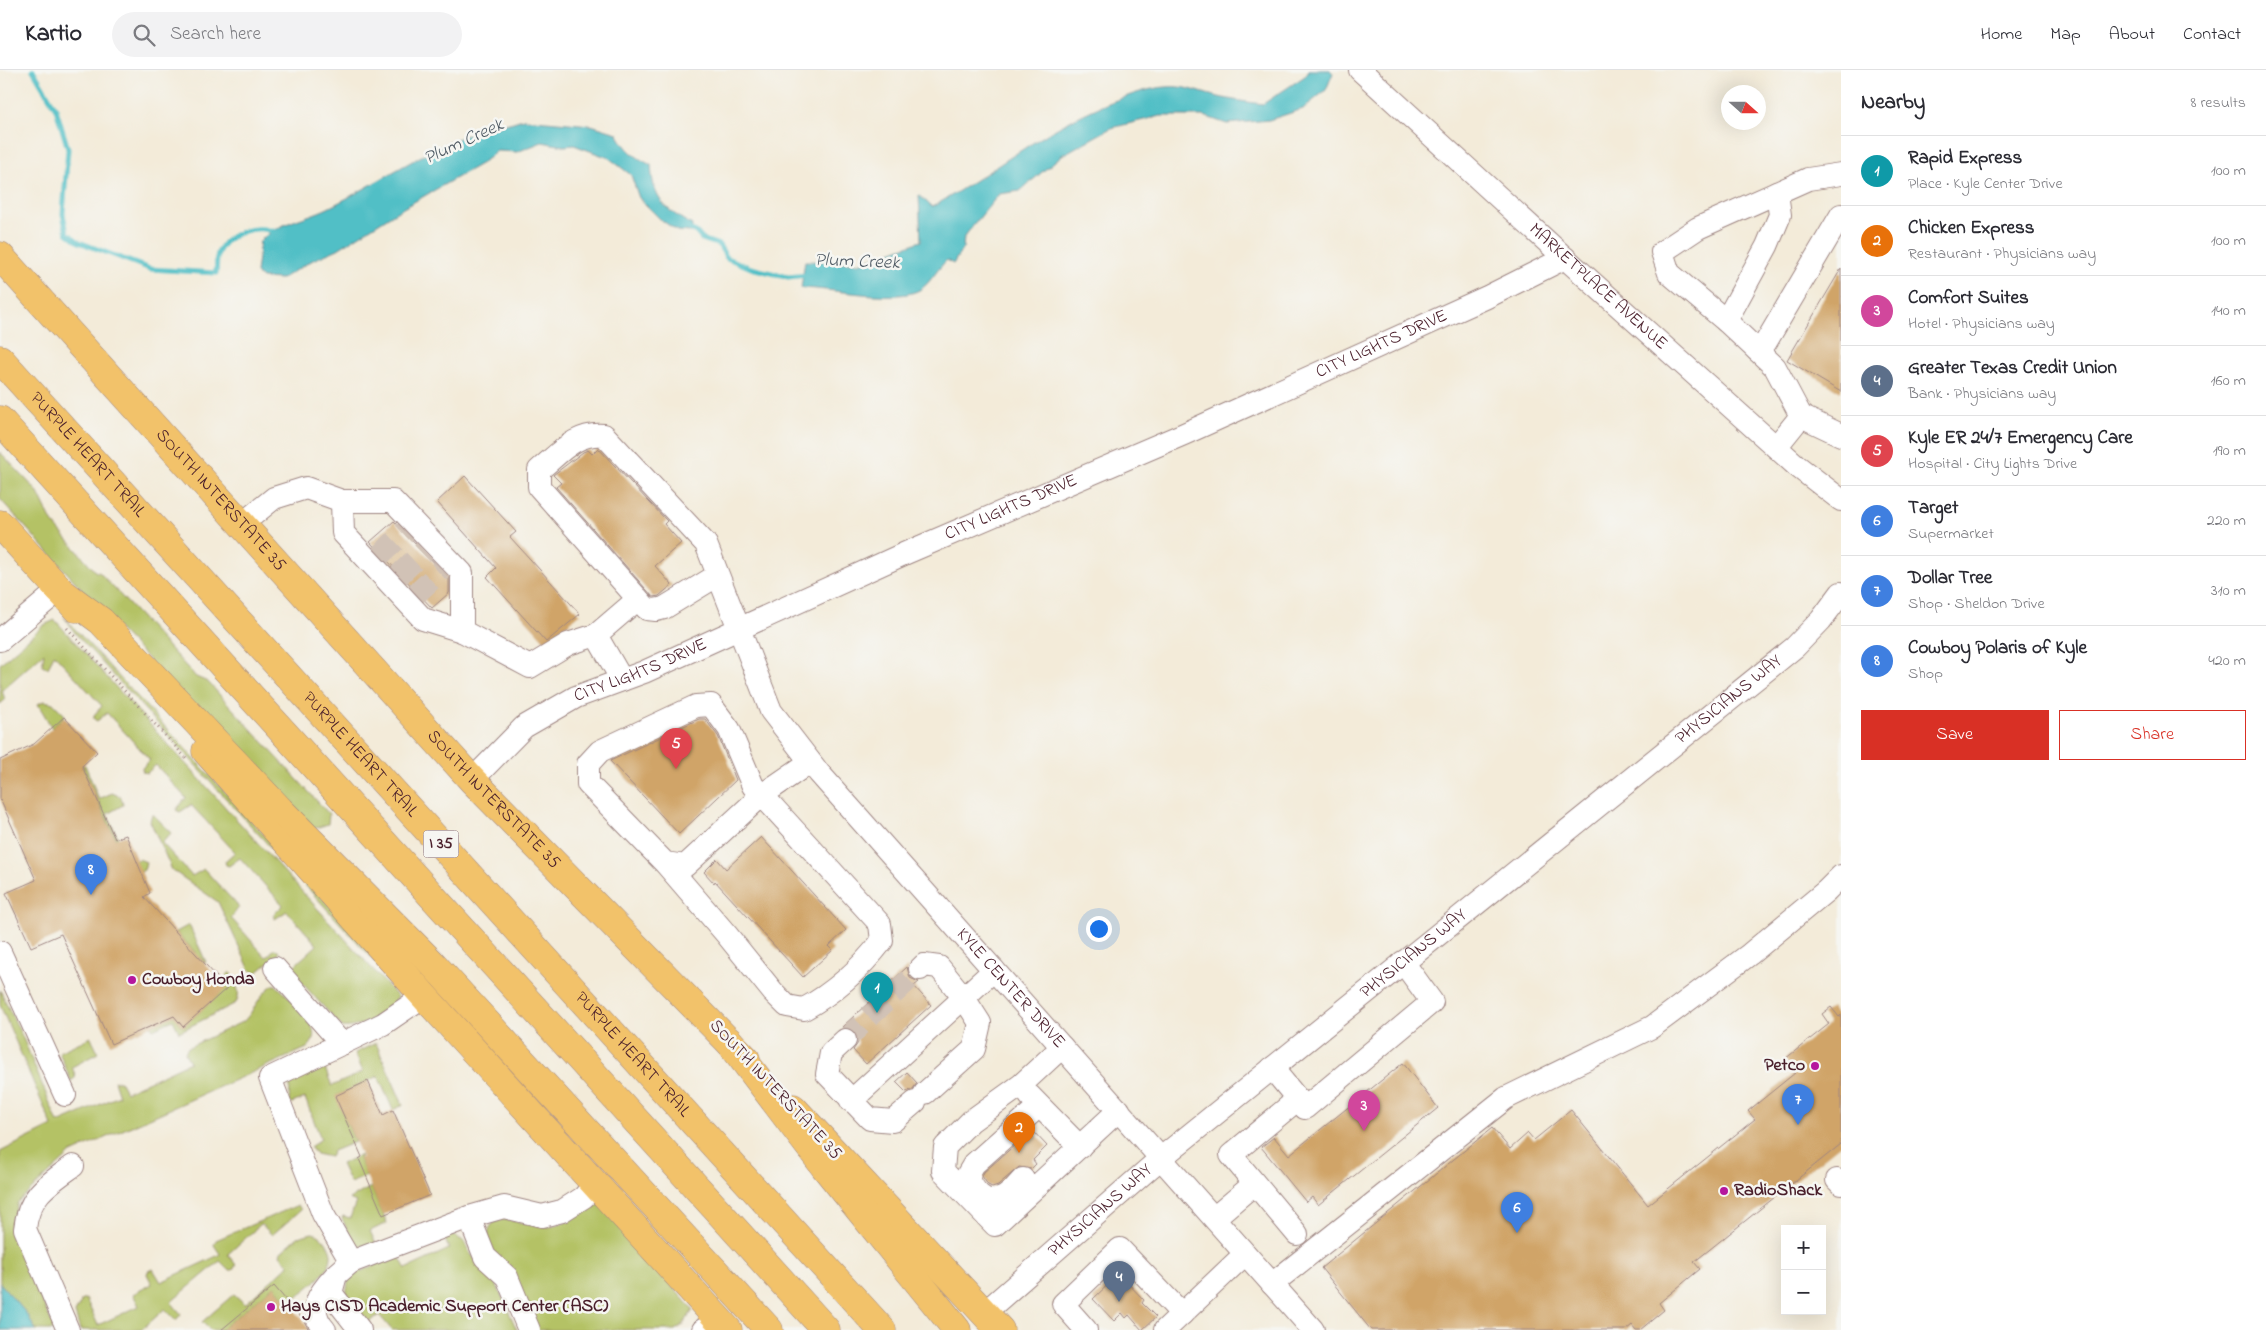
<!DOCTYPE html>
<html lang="en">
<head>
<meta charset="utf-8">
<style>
	:root { --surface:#fff; --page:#f2f2f3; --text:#2b2b33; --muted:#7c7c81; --line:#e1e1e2; --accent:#d93025 }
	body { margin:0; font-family:"Indie Flower",sans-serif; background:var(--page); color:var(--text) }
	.controls { position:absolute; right:15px; bottom:15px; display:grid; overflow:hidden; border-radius:0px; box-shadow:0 5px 20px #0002 }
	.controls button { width:45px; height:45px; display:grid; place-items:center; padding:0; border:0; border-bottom:1px solid var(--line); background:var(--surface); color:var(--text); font:25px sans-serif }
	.compass { position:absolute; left:1721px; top:15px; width:45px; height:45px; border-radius:50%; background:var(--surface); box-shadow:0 5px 20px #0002; rotate:111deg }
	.you { position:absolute; left:1098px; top:858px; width:18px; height:18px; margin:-12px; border:4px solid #fff; border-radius:50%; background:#1a73e8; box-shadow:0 0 0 8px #1a73e833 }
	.badge { display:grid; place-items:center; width:32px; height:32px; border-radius:50%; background:var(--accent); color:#fff; font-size:16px; font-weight:700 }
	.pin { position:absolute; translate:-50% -41px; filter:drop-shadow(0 1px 2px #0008) }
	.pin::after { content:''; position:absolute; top:26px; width:18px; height:15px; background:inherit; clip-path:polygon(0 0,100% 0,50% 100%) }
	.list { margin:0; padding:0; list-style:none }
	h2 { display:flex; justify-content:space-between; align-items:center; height:65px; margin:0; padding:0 20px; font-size:21px }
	h2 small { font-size:16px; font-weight:400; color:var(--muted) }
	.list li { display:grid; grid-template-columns:32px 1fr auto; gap:15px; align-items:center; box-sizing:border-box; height:70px; padding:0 20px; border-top:1px solid var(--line) }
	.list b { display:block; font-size:19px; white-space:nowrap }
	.list p { margin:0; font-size:16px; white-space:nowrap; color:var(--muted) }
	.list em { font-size:16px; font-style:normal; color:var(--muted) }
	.actions { display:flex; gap:10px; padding:15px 20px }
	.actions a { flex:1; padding:11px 0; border:1px solid var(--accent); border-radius:0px; text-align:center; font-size:18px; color:var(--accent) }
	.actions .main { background:var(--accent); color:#fff }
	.icon { flex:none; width:28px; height:28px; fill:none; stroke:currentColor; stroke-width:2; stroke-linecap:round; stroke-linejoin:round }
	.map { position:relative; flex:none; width:1841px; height:1260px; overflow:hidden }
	header { display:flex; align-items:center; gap:30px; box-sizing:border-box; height:70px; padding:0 25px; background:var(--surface); border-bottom:1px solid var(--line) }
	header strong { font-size:24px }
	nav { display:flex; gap:28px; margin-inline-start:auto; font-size:18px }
	.search { width:350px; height:45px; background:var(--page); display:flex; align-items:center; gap:12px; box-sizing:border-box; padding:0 18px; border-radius:28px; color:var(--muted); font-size:19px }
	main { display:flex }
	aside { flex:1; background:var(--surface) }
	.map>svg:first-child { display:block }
	.green { fill:#b4c265; stroke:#7f7048 }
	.water { fill:#51bfc6; stroke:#4e6f78 }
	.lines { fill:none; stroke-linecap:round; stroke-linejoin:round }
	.stream { stroke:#51bfc6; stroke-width:5 }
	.building { fill:#d0a468 }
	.minor-tunnel { stroke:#d1c2b6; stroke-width:22; stroke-dasharray:22 11; stroke-linecap:butt }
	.minor-casing { stroke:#9e8582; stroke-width:24 }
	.major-casing { stroke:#9e8582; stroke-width:29 }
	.highway-casing { stroke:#9e8582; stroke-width:29 }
	.path { stroke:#9e8582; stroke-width:3; stroke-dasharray:1 4; stroke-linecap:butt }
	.minor { stroke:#fff; stroke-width:22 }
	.major { stroke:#f2c26a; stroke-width:28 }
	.highway { stroke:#f2c26a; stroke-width:28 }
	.poi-dot { fill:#b5179e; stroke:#f6f6f2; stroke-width:2 }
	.labels { text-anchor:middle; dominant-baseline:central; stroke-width:5; stroke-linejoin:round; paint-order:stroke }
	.shield { fill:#f6f6f2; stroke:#7e6067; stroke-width:1 }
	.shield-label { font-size:16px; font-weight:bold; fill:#4a1f2b }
	.street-label { font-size:18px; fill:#4a1f2b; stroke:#f6f6f2 }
	.poi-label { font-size:18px; font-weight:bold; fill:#4a1f2b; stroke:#f6f6f2; text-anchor:start }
	.water-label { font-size:19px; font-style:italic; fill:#4c5761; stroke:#f6f6f2 }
</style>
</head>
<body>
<header>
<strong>Kartio</strong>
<div class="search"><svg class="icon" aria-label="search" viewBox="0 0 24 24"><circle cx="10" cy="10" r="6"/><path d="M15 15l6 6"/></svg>Search here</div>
<nav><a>Home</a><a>Map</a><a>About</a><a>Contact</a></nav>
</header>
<main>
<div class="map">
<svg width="1841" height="1260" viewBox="0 0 1841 1260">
	<rect width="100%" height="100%" fill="#f6f6f2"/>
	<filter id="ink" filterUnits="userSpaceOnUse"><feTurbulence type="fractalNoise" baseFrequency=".02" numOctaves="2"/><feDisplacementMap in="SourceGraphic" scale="10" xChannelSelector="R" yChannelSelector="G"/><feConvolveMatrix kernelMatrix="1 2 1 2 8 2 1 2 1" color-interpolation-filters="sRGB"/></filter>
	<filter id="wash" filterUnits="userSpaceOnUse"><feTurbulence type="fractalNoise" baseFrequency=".0096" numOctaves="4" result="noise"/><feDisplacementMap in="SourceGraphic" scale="20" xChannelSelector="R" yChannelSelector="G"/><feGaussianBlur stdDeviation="1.12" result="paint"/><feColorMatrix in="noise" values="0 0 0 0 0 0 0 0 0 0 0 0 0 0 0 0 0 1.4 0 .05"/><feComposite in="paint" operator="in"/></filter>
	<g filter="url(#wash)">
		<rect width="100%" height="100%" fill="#f3ebd9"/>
		<path class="green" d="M 0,382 L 37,421 L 52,452 L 96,502 L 99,502 L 196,607 L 208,612 L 329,744 L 328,754 L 313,759 L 108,548 L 0,429 Z
			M 64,547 L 388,899 L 398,917 L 75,563 Z
			M 55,550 L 398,927 C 388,942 361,960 342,957 L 293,903 L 294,896 L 317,875 L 287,841 L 275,849 L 273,845 L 283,835 L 240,788 L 229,796 L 226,795 L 225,791 L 235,782 L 191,735 L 180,742 L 176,740 L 186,728 L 156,695 L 147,703 L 143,702 L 142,698 L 150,690 L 107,643 L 97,651 L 94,649 L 94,645 L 102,636 L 54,584 L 48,598 L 42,595 L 44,583 L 2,620 L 5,630 L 0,634 L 0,594 L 44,555 Z
			M 44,631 L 53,633 L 65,645 L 52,658 L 38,634 Z
			M 85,695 L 99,729 L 112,723 L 121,727 L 123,735 L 107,744 L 130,794 L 139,789 L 146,792 L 144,800 L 133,807 L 82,696 Z
			M 152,744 L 155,746 L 171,763 L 162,773 L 192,806 L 204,799 L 239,837 L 231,848 L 265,886 L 267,887 L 274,879 L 278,880 L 279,884 L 256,903 L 250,900 L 218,832 L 172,800 L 150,751 Z
			M 189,855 L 206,892 L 205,893 L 176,862 Z
			M 230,902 C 235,913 242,921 236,933 L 179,962 L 173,950 L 153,959 L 151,956 L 174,946 L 183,957 L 226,918 L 221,911 Z
			M 273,915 L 276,915 C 290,929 329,959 307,978 L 71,1083 L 18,1132 L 12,1152 L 14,1167 L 55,1260 L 36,1260 L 26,1243 L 0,1213 L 0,1082 L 52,1056 L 0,935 L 0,920 L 23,968 L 58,1053 L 119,1026 L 114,1011 L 120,1011 L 126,1022 L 190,992 L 185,983 L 187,978 L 244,951 C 255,940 259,924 273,915 Z
			M 91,967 L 98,983 L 72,997 L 76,1007 L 71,1011 L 59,982 Z
			M 376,973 L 403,1035 L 393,1040 L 378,1006 L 336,1026 L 355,1072 L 333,1081 L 330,1087 L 316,1084 L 310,1077 L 321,1069 L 305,1028 L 292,1033 L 289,1032 L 290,1015 L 297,1008 L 324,996 L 332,1016 L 363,1002 L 355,983 Z
			M 361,1085 L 359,1089 L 367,1106 L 350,1113 L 341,1094 Z
			M 371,1117 L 387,1153 L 370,1161 L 376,1174 L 361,1177 L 352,1171 L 342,1148 L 343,1146 L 350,1148 L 356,1132 L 349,1129 Z
			M 598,1132 L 693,1240 L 683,1255 L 675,1260 L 537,1260 L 487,1172 C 487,1161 490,1152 501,1149 L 550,1157 L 565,1152 Z
			M 298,1135 L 301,1140 L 272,1165 L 261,1154 L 228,1184 L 236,1195 L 233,1200 L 229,1200 L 220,1191 L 171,1232 L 181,1244 L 176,1250 L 165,1239 L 141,1260 L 80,1260 L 75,1243 L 82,1230 L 86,1229 L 98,1255 L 139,1236 L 133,1224 L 152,1214 L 147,1204 L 148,1201 L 153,1199 L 161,1212 L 217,1186 L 220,1184 L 214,1175 L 216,1170 Z
			M 312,1163 C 319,1164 323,1168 327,1174 C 344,1197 304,1219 289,1233 L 274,1216 L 221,1260 L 210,1260 L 202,1252 L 234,1224 L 245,1234 L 289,1195 L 280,1185 L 281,1182 L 298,1167 Z
			M 453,1165 L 465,1172 L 470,1183 L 496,1213 L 517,1260 L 392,1260 L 379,1245 L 367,1253 L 346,1226 L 348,1211 L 357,1203 L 398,1185 L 406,1199 L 449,1179 L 444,1167 Z"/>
		<path class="water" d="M 1309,0 L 1330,0 L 1333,3 L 1326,20 L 1303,39 L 1269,50 L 1227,54 L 1204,46 L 1160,46 L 1111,58 L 1062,85 L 1020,121 L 999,124 L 964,167 L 963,178 L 953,194 L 947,190 C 938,198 931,212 921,219 C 899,234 829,218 801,218 L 805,191 L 859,193 L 921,171 L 919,125 L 932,137 C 996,101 1052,52 1122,28 C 1136,23 1151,18 1166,17 C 1183,15 1199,22 1214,26 C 1230,30 1247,32 1263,34 L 1305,6 Z
			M 523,49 L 591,55 L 617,63 C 626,80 635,87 651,95 C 653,129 663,138 692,155 L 691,162 L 677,161 L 660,149 L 639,128 L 631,105 L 609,88 L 574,75 L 564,76 L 542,72 L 517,82 L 497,81 L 482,93 L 398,141 L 338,179 L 313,190 L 281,209 L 262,208 L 256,203 L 260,171 C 279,152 305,149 328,138 C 377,114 423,80 475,62 C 490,56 507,55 523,49 Z
			M 0,1213 L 26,1243 L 36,1260 L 0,1260 Z"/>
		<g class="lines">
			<path class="stream" d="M 33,0 L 56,39 L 68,79 L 63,144 L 67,163 L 79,172 L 150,199 L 216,203 C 217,197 216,189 218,183 C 227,162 257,153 277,163
				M 685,157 L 696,162 L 702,169 L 719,175 L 727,188 L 751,198 L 788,207 L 808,205"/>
		</g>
		<g id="blocks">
			<path class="building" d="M 1841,199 L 1841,322 L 1787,290 Z
				M 598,378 L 667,451 L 664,454 L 681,473 L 655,496 L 672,515 L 659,526 L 653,527 L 556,417 L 561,413 L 553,405 L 583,382 L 588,380 L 592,384 Z
				M 465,406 L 516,462 L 510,467 L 580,544 L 546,572 L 487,507 L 496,498 L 437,432 Z
				M 394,451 L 449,508 L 449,523 L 432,538 L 370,472 Z
				M 64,647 L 97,682 L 82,696 L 115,769 L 126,765 L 150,823 L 144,827 L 227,918 L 183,957 L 174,946 L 111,974 L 61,864 L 31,877 L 6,823 L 36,810 L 0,729 L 0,690 L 34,674 Z
				M 699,649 L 705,649 L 718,666 L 736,710 L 679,764 L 610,691 Z
				M 761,767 L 846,860 L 829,876 L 833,880 L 803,907 L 715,811 L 714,813 L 704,802 L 717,789 L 726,799 Z
				M 907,897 L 910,908 L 919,912 L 914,916 L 931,935 L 866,994 L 853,980 L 858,973 L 855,961 L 848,957 L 842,957 Z
				M 1831,937 L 1839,947 L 1841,945 L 1841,1074 L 1694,1192 L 1700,1199 L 1659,1233 L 1664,1240 L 1640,1260 L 1636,1260 L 1632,1255 L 1626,1260 L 1371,1260 L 1321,1198 L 1492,1058 L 1510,1079 L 1528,1063 L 1534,1070 L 1571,1040 L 1648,1135 L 1755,1049 L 1748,1041 L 1795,1003 L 1785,989 L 1829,954 L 1822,944 Z
				M 1403,993 L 1438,1038 L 1318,1135 L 1312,1127 L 1306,1132 L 1261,1077 L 1274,1067 L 1289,1085 Z
				M 907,1002 L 917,1013 L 913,1019 L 906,1022 L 896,1012 Z
				M 368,1011 L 383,1045 L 393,1040 L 430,1125 L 383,1145 L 359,1089 L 362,1087 L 335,1026 Z
				M 1032,1060 L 1047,1076 L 1033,1090 L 1036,1094 L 1031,1099 L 1019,1097 L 998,1115 L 992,1117 L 988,1115 L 982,1106 L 984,1102 Z
				M 1119,1204 L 1144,1230 L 1142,1233 L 1156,1247 L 1142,1260 L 1129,1245 L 1126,1248 L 1122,1243 L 1114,1251 L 1093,1229 Z
				M 274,1216 L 304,1251 L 309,1260 L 221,1260 Z"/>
		</g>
	</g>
	<g filter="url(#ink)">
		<use href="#blocks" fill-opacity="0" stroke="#9e8582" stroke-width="1"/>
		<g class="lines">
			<path class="minor-tunnel" d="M 379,486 L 406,461
				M 398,506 L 424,481
				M 415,525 L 442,500
				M 845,970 L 920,899"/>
			<defs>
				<g id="minor">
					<path id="s1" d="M 1360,0 L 1565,188 L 1797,396 L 1841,430"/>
					<path d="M 1726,251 L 1767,176 L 1780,145 L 1777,123"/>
					<path d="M 1757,280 L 1766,272 L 1841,145"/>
					<path d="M 1801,346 L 1775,297 L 1726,251 L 1669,203 L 1662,182 L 1698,158 L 1808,109 L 1841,104"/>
					<path d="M 1776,377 L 1801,346 L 1841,365"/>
					<path d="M 342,431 L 343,463 L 423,549 L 462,561 L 530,597 L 568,574 L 596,565 L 622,610"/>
					<path d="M 242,454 L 274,428 L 306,418 L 342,431 L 393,431 L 462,503 L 462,561"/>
					<path id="s2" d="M 718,505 L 664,538 L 656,540 L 647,539 L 539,417 L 539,400 C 560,383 576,362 604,365 L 706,474 L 771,641 L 819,703 L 1313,1260"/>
					<path d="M 596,565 L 638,529"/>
					<path d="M 0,570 L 59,520"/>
					<path id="s3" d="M 472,710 L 524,657 L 576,627 L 644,602 L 906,483 L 1184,364 L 1487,227 L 1565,188"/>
					<path d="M 665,793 L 727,865 L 773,922 L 787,936 L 804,939 C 835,922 861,898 882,871 L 880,854 L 762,725 L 685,796 L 665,793 L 588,714 L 588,694 L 600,681 L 696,636 L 711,635 L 729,659 L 753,716 L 762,725 L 810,692"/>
					<path d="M 0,882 L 65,1025"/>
					<path d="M 275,898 L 342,974"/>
					<path d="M 920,899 L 924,895 L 939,897 L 964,928 L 980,953 L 974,979 L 925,1023"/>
					<path d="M 845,970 L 831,983 L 827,1004 L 870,1049 L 893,1051 L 915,1032"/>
					<path d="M 1062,977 L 1021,1015 L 971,1051 L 945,1077 L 943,1101 L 995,1155 L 1119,1040"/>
					<path d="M 1272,998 L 1305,1038 L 1432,932 L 1403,892"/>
					<path d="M 1030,1026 L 1080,1077"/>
					<path d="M 851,1031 L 994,900"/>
					<path d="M 1023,1109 C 1017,1115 1010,1125 1002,1128 C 985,1137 971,1119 968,1104 L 974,1094 L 1039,1036"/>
					<path d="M 1837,1110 L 1841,1114"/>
					<path d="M 469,1147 L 485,1187 L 507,1207 L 529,1260"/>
					<path d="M 1214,1148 L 1254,1114"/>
					<path d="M 1297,1164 L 1231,1085 L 1298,1029"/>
					<path d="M 351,1192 L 323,1144 L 270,1008 L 383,954 L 424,926"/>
					<path d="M 1272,1214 L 1506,1028 L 1652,957 L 1750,884 L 1826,821 L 1841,806"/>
					<path id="s4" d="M 984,1243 L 1161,1088 L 1795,577 L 1821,550 L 1841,523"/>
					<path d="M 68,1260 L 25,1159 C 28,1126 48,1114 73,1096"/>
					<path d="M 325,1260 C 306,1239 319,1223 335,1206"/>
					<path d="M 360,1260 L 331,1223 L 336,1205 L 351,1192 L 469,1147 L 504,1137 L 542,1146 L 562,1141 L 584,1127 L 595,1113"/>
					<path d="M 703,1260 L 719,1250"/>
					<path d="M 1086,1260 L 1063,1234 L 1120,1179 L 1182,1244"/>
					<path d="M 1165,1260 L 1245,1184"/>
				</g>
				<g id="major">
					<path id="s5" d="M 0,186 L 472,710 L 746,989"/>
					<path d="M 0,454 L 76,538"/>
					<path d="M 206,681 L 424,926 L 728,1260"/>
					<path d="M 793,1038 L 1000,1260"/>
				</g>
				<g id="highway">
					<path id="s6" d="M 0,289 L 882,1260"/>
					<path d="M 0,350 L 826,1260"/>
					<path d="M 59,520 L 101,551 L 280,740 L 432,893 L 769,1260"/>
					<path d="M 729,971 L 824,1096 L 957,1260"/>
				</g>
			</defs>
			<use href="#minor" class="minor-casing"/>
			<use href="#major" class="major-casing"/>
			<use href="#highway" class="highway-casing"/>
			<path class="path" d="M 67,558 L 186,688"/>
			<use href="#minor" class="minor"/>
			<use href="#major" class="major"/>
			<use href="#highway" class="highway"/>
		</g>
	</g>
	<g class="poi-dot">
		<circle cx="132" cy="910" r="5"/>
		<circle cx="1815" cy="996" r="5"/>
		<circle cx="1724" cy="1121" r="5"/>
		<circle cx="271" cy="1237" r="5"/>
	</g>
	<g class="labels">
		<rect class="shield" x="423.5" y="760.5" width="35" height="27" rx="4"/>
		<g class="shield-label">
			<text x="441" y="774">I 35</text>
		</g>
		<g class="street-label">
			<text stroke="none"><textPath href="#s1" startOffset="322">MARKETPLACE AVENUE</textPath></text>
			<text stroke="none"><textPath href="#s3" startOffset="1014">CITY LIGHTS DRIVE</textPath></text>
			<text stroke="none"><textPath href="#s6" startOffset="130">PURPLE HEART TRAIL</textPath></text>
			<text stroke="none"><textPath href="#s5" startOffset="329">SOUTH INTERSTATE 35</textPath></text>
			<text stroke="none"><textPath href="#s3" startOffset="609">CITY LIGHTS DRIVE</textPath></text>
			<text stroke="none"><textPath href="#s3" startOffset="204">CITY LIGHTS DRIVE</textPath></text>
			<text stroke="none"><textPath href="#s4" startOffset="965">PHYSICIANS WAY</textPath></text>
			<text stroke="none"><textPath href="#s6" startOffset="535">PURPLE HEART TRAIL</textPath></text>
			<text stroke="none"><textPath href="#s5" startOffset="734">SOUTH INTERSTATE 35</textPath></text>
			<text stroke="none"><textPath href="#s4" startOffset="560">PHYSICIANS WAY</textPath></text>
			<text stroke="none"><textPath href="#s2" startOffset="1032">KYLE CENTER DRIVE</textPath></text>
			<text stroke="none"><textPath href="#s6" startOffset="940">PURPLE HEART TRAIL</textPath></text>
			<text transform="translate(775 1020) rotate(47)">SOUTH INTERSTATE 35</text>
			<text stroke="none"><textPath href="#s4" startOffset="155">PHYSICIANS WAY</textPath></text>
		</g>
		<g class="poi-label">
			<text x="142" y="910">Cowboy Honda</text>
			<text x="1805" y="996" text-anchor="end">Petco</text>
			<text x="1734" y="1121">RadioShack</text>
			<text x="281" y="1237">Hays CISD Academic Support Center (ASC)</text>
		</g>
		<g class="water-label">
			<text transform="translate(464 72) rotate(-25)">Plum Creek</text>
			<text transform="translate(857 192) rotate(2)">Plum Creek</text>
		</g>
	</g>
</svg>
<div class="controls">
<button>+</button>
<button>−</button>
</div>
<svg class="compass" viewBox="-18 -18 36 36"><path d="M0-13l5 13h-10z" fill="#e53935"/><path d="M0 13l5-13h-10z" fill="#7c7c81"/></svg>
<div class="you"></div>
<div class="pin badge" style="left:877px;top:943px;background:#0f9aa8">1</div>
<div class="pin badge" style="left:1019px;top:1083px;background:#e8710a">2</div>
<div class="pin badge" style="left:1364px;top:1061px;background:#d1479c">3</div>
<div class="pin badge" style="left:1119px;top:1232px;background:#5c6f8a">4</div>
<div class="pin badge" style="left:676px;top:699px;background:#e0444e">5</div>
<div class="pin badge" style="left:1517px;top:1163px;background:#3f7fe0">6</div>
<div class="pin badge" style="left:1798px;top:1055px;background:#3f7fe0">7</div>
<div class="pin badge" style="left:91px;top:825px;background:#3f7fe0">8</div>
</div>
<aside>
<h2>Nearby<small>8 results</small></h2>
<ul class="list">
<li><span class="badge" style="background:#0f9aa8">1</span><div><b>Rapid Express</b><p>Place · Kyle Center Drive</p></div><em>100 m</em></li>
<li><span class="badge" style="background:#e8710a">2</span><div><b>Chicken Express</b><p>Restaurant · Physicians way</p></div><em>100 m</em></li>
<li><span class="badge" style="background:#d1479c">3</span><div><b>Comfort Suites</b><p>Hotel · Physicians way</p></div><em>140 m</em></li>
<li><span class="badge" style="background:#5c6f8a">4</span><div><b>Greater Texas Credit Union</b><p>Bank · Physicians way</p></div><em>160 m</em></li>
<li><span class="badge" style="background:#e0444e">5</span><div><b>Kyle ER 24/7 Emergency Care</b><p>Hospital · City Lights Drive</p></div><em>190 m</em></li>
<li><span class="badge" style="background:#3f7fe0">6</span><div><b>Target</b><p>Supermarket</p></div><em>220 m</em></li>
<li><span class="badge" style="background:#3f7fe0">7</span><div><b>Dollar Tree</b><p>Shop · Sheldon Drive</p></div><em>310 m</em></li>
<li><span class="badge" style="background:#3f7fe0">8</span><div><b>Cowboy Polaris of Kyle</b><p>Shop</p></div><em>420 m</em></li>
</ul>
<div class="actions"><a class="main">Save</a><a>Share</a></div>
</aside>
</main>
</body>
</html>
